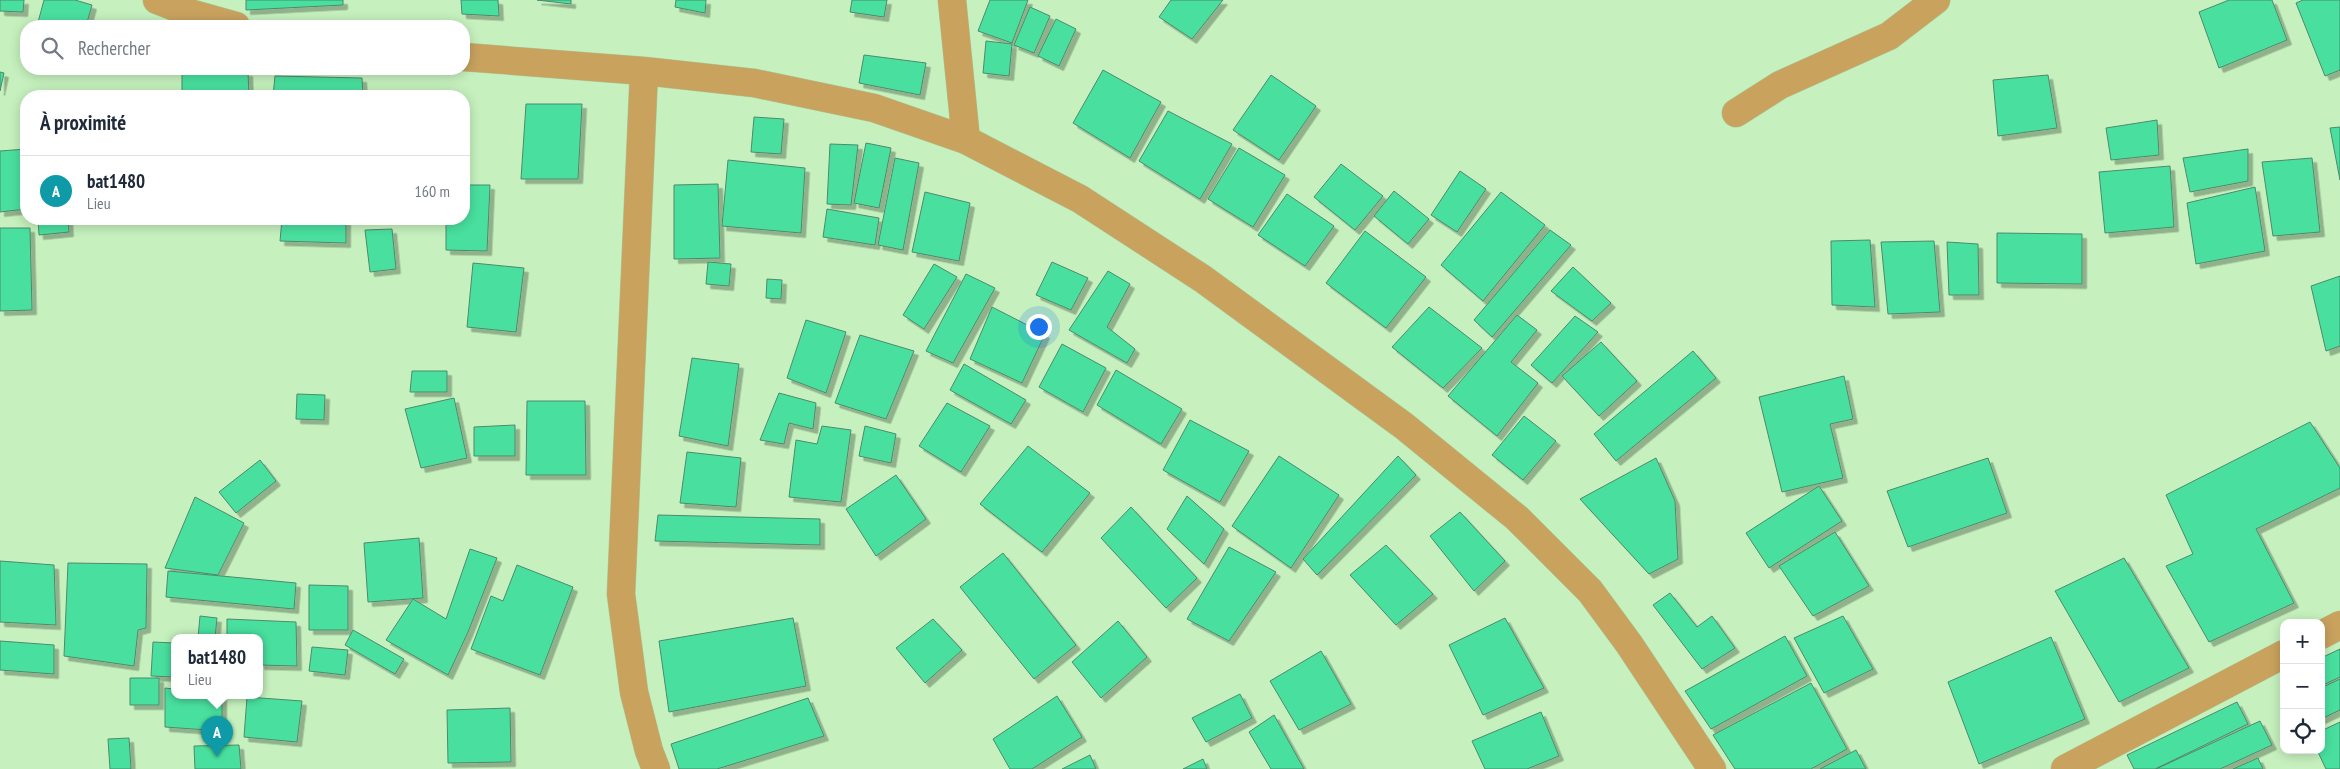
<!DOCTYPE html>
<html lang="fr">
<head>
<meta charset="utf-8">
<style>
	:root { --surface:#fff; --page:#f2f2f3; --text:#1f2937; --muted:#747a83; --line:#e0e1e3; --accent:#b45309 }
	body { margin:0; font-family:"PT Sans Narrow",sans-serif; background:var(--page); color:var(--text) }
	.controls { position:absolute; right:15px; bottom:15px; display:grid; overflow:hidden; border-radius:10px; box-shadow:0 2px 12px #0003 }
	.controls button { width:45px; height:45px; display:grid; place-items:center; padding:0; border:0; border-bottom:1px solid var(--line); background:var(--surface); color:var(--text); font:25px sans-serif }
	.you { position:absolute; left:1038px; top:326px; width:18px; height:18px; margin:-12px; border:4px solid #fff; border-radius:50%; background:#1a73e8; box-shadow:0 0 0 8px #1a73e833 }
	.badge { display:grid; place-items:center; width:32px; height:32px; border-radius:50%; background:var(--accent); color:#fff; font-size:16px; font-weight:700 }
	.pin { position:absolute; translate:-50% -41px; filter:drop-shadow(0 1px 2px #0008) }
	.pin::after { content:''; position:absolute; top:26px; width:18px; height:15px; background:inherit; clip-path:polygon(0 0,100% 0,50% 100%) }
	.popup { position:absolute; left:171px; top:634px; width:92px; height:65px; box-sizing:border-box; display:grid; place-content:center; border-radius:10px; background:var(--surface); filter:drop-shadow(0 1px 4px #0005); font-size:16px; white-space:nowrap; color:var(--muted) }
	.popup b { font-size:19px; color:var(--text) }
	.popup::after { content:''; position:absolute; left:50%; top:100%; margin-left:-10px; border:10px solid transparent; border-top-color:var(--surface) }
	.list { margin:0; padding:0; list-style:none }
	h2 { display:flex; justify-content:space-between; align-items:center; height:65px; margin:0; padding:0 20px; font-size:21px }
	h2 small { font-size:16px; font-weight:400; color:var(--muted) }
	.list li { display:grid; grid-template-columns:32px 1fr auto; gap:15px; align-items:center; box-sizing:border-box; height:70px; padding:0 20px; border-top:1px solid var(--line) }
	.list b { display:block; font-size:19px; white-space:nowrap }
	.list p { margin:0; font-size:16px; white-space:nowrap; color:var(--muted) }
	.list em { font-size:16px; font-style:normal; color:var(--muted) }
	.icon { flex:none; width:28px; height:28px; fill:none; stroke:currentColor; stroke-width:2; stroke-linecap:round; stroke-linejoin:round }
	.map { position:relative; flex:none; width:2340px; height:769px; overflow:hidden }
	.search { position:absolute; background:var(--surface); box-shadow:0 2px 12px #0003; left:20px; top:20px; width:450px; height:55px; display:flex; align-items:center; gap:12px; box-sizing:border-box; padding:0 18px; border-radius:20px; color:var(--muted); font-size:19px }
	.panel { position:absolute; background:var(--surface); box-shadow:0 2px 12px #0003; left:20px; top:90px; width:450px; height:135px; border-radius:20px }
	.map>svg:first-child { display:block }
	.building { fill:#49e09f; stroke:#4c8a6b; filter:url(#shadow) }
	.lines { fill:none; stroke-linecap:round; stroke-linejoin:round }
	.minor-casing { stroke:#a7cea0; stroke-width:29 }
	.minor { stroke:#c9a25e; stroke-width:28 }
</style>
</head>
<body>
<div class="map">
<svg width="2340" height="769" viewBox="0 0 2340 769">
	<defs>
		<filter id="shadow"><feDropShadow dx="4.5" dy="4.5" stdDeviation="0" flood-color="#0004"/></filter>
	</defs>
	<rect width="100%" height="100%" fill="#c6f1be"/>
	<path class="building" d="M 0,0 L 24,0 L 23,12 L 0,11 Z
		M 44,0 L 75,0 L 92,5 L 86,26 L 37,26 Z
		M 246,0 L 343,0 L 343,5 L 246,10 Z
		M 461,0 L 498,0 L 499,16 L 462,14 Z
		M 537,0 L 571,0 L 571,4 Z
		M 676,0 L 706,0 L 705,13 L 675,7 Z
		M 852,0 L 887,0 L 884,17 L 850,12 Z
		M 990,0 L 1028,0 L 1012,43 L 978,31 Z
		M 1171,0 L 1223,0 L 1192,39 L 1159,17 Z
		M 2229,0 L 2272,0 L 2287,40 L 2219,68 L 2199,12 Z
		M 2303,0 L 2340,0 L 2340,70 L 2325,76 L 2296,3 Z
		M 1030,7 L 1050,16 L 1034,53 L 1014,45 Z
		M 1056,19 L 1076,29 L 1059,66 L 1038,56 Z
		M 986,41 L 1012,44 L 1009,76 L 983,73 Z
		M 864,55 L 926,63 L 920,95 L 859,83 Z
		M 1103,70 L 1161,102 L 1130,158 L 1073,123 Z
		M 0,72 L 4,73 L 0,91 Z
		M 248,72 L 249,96 L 182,96 L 182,73 Z
		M 1271,75 L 1316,106 L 1279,160 L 1233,130 Z
		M 2048,75 L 2057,128 L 1998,136 L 1993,80 Z
		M 275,76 L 362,78 L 363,96 L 273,96 Z
		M 526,104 L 582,104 L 578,179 L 521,179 Z
		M 1168,111 L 1232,144 L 1200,199 L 1139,161 Z
		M 754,117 L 784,119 L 781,154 L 751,152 Z
		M 2157,120 L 2159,155 L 2111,160 L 2106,128 Z
		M 2340,127 L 2340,180 L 2330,128 Z
		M 866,143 L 891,148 L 879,208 L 854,203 Z
		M 830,144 L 858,145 L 851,205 L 827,204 Z
		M 1239,148 L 1285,175 L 1253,227 L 1208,199 Z
		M 26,149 L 26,209 L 0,212 L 0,151 Z
		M 2248,149 L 2248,181 L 2190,192 L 2183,158 Z
		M 895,158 L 919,163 L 903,250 L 878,245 Z
		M 2312,158 L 2320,232 L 2273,236 L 2262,162 Z
		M 728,160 L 805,168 L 801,233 L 722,226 Z
		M 1341,164 L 1383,196 L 1355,230 L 1314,197 Z
		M 2170,166 L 2174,227 L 2105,233 L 2099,172 Z
		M 1460,171 L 1486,189 L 1457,232 L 1431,215 Z
		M 718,184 L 720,258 L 674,259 L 674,185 Z
		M 464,185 L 490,185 L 487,251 L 446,250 L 446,219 L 464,219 Z
		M 2255,187 L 2265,251 L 2196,264 L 2187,203 Z
		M 1394,191 L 1429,219 L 1408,244 L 1374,216 Z
		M 925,192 L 970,203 L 959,261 L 912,252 Z
		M 1501,192 L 1545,225 L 1483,301 L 1441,265 Z
		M 1287,194 L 1334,226 L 1305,266 L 1258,235 Z
		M 827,209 L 879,218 L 875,245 L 823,237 Z
		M 38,219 L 68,219 L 69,232 L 39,235 Z
		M 282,219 L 346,219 L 346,243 L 280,241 Z
		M 0,228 L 30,228 L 32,310 L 0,311 Z
		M 392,229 L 396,269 L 370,272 L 365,230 Z
		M 1550,230 L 1571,245 L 1492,337 L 1474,320 Z
		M 1365,231 L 1426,277 L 1386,328 L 1326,283 Z
		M 1997,233 L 2082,234 L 2082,284 L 1997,283 Z
		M 1870,240 L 1875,307 L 1832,305 L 1831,241 Z
		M 1934,241 L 1940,312 L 1888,314 L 1881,242 Z
		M 1947,242 L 1978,244 L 1979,295 L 1949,295 Z
		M 708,262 L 731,264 L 729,286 L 706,284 Z
		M 1052,262 L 1088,278 L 1071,310 L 1036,295 Z
		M 473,263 L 524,268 L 516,332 L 467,327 Z
		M 934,264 L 957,277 L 924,329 L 903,315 Z
		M 1573,267 L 1611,303 L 1592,321 L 1551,291 Z
		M 1108,271 L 1130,284 L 1107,327 L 1135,349 L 1127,363 L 1069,330 Z
		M 966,274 L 995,288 L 953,363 L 926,351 Z
		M 2340,276 L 2340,346 L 2326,351 L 2311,286 Z
		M 767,279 L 782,280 L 781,299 L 766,298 Z
		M 992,307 L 1045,334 L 1022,383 L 970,359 Z
		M 1429,307 L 1482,348 L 1443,388 L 1392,347 Z
		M 1517,315 L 1537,330 L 1511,362 L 1538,383 L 1497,436 L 1448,396 Z
		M 1575,316 L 1598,332 L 1552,383 L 1531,365 Z
		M 806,320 L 846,332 L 826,393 L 787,378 Z
		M 860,335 L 914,351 L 886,419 L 835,403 Z
		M 1601,342 L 1637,381 L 1599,416 L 1562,376 Z
		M 1062,344 L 1106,368 L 1083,412 L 1039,387 Z
		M 1693,351 L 1716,378 L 1616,461 L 1594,434 Z
		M 692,358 L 739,364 L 728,446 L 679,436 Z
		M 964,364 L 1026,400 L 1011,424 L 950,390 Z
		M 1116,370 L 1182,409 L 1161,444 L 1097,405 Z
		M 412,371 L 447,371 L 447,392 L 410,392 Z
		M 1844,376 L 1853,419 L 1830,424 L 1843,478 L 1782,492 L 1759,397 Z
		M 779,393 L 816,403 L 813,429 L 789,423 L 784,444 L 760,440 Z
		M 297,394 L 325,395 L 324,420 L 296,419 Z
		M 454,398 L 467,458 L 421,468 L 405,409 Z
		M 527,401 L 585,401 L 586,475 L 526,475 Z
		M 947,403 L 990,426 L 961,472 L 919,446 Z
		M 1524,416 L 1556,441 L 1523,480 L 1492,455 Z
		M 1190,420 L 1249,451 L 1220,502 L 1163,470 Z
		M 2310,422 L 2340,468 L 2340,488 L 2256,529 L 2294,603 L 2209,642 L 2166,566 L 2193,554 L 2166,495 Z
		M 515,425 L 515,456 L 474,456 L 474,427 Z
		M 822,426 L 851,430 L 841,502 L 789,497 L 796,440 L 817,444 Z
		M 865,426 L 896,434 L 891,463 L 859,456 Z
		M 1028,446 L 1090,493 L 1042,552 L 980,504 Z
		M 687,452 L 741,458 L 736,507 L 680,503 Z
		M 1279,456 L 1339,495 L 1291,568 L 1232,526 Z
		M 1398,456 L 1416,475 L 1317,575 L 1303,559 Z
		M 1656,458 L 1675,501 L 1678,559 L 1649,574 L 1580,499 Z
		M 1988,458 L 2007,513 L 1908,547 L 1887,491 Z
		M 260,460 L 276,481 L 236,513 L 219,492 Z
		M 896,475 L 926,519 L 876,556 L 846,509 Z
		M 1819,486 L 1842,521 L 1769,568 L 1746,533 Z
		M 1187,496 L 1224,529 L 1204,564 L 1167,529 Z
		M 195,497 L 244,523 L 218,575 L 165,568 Z
		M 1131,507 L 1197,578 L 1166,608 L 1101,538 Z
		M 1460,512 L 1505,561 L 1474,591 L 1430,536 Z
		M 658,515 L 820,519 L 820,545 L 655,541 Z
		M 1835,532 L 1869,586 L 1813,616 L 1779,566 Z
		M 419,538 L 423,598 L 368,602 L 364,543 Z
		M 1386,545 L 1433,594 L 1396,625 L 1350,575 Z
		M 1229,547 L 1276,572 L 1229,641 L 1187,619 Z
		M 470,549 L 497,558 L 468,632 L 448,675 L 386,640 L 413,599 L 446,619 Z
		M 1003,553 L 1076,645 L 1034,679 L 960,587 Z
		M 2124,558 L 2189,668 L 2119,702 L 2055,591 Z
		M 0,561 L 54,565 L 56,625 L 0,622 Z
		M 68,563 L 147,564 L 146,628 L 138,630 L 134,666 L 64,656 Z
		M 517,565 L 573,587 L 540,675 L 471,649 L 491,596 L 503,601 Z
		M 168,571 L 296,583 L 294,609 L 166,597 Z
		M 309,585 L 348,586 L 348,630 L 309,630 Z
		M 1670,593 L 1697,627 L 1712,616 L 1735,648 L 1702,669 L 1653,605 Z
		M 200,616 L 217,618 L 215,638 L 198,638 Z
		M 1843,616 L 1873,669 L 1824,693 L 1794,638 Z
		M 793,618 L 806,686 L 669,712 L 659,641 Z
		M 1505,618 L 1544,688 L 1483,715 L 1449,645 Z
		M 227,619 L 296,622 L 297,666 L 260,665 L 260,638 L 227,638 Z
		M 933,619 L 962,650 L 925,683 L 896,648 Z
		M 1118,621 L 1147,657 L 1101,698 L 1072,662 Z
		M 353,630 L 404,659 L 395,674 L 345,645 Z
		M 1785,636 L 1807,676 L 1711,729 L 1685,691 Z
		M 2051,637 L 2085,719 L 1979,764 L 1948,682 Z
		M 0,641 L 54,645 L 54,674 L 0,670 Z
		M 153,642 L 174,643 L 174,677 L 151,676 Z
		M 312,647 L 348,650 L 345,675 L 309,671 Z
		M 2340,649 L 2340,677 L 2321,686 L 2321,658 Z
		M 1321,651 L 1351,704 L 1299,730 L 1270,681 Z
		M 130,678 L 159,678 L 159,705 L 130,705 Z
		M 2340,679 L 2340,710 L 2321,719 L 2321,688 Z
		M 1811,683 L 1847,749 L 1811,769 L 1735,769 L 1713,735 Z
		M 165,688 L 174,689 L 174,696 L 222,696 L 222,731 L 165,727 Z
		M 1240,694 L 1252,718 L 1206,742 L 1192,718 Z
		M 1057,696 L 1082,737 L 1032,769 L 1010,769 L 993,739 Z
		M 247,697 L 302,701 L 297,742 L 244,737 Z
		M 808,698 L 824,736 L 717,769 L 679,769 L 671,744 Z
		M 2237,702 L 2248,724 L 2155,769 L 2134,769 L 2127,755 Z
		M 510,708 L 511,762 L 448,763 L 447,710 Z
		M 1541,712 L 1559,756 L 1527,769 L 1485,769 L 1472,741 Z
		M 1274,715 L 1304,769 L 1271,769 L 1249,732 Z
		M 2260,721 L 2272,745 L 2220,769 L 2156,769 Z
		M 2340,722 L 2340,769 L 2326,769 L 2317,750 L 2321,750 L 2321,731 Z
		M 129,738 L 131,769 L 110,769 L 108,739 Z
		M 239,745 L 241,769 L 195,769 L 194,746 Z
		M 1856,750 L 1866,769 L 1820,769 Z
		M 1090,755 L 1096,769 L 1062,769 Z
		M 2258,758 L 2263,769 L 2233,769 Z
		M 1203,759 L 1207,769 L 1183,769 Z"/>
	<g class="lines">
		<defs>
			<path id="minor" d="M 157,0 L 193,14 L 236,26
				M 952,0 L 966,140
				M 464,57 L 644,71 L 754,83 L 874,108 L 966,140 L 1080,199 L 1203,279 L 1404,426 L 1517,518 L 1590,591 L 1629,644 L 1712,769
				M 644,71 L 621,594 L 634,692 L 649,751 L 656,769
				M 1736,113 L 1780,85 L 1889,36 L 1936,0
				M 2321,635 L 2340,625
				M 2065,769 L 2284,654"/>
		</defs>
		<use href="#minor" class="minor-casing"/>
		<use href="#minor" class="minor"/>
	</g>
</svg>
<div class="controls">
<button>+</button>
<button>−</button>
<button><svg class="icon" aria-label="locate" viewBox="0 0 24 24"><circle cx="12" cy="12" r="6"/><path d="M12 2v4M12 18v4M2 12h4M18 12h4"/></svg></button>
</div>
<div class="you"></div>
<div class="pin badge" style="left:217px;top:757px;background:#0f9aa8">A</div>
<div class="popup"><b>bat1480</b>Lieu</div>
<div class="search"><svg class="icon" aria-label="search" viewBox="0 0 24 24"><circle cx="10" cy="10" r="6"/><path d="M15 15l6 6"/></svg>Rechercher</div>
<section class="panel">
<h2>À proximité<small></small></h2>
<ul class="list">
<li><span class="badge" style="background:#0f9aa8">A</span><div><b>bat1480</b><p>Lieu</p></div><em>160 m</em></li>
</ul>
</section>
</div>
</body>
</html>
